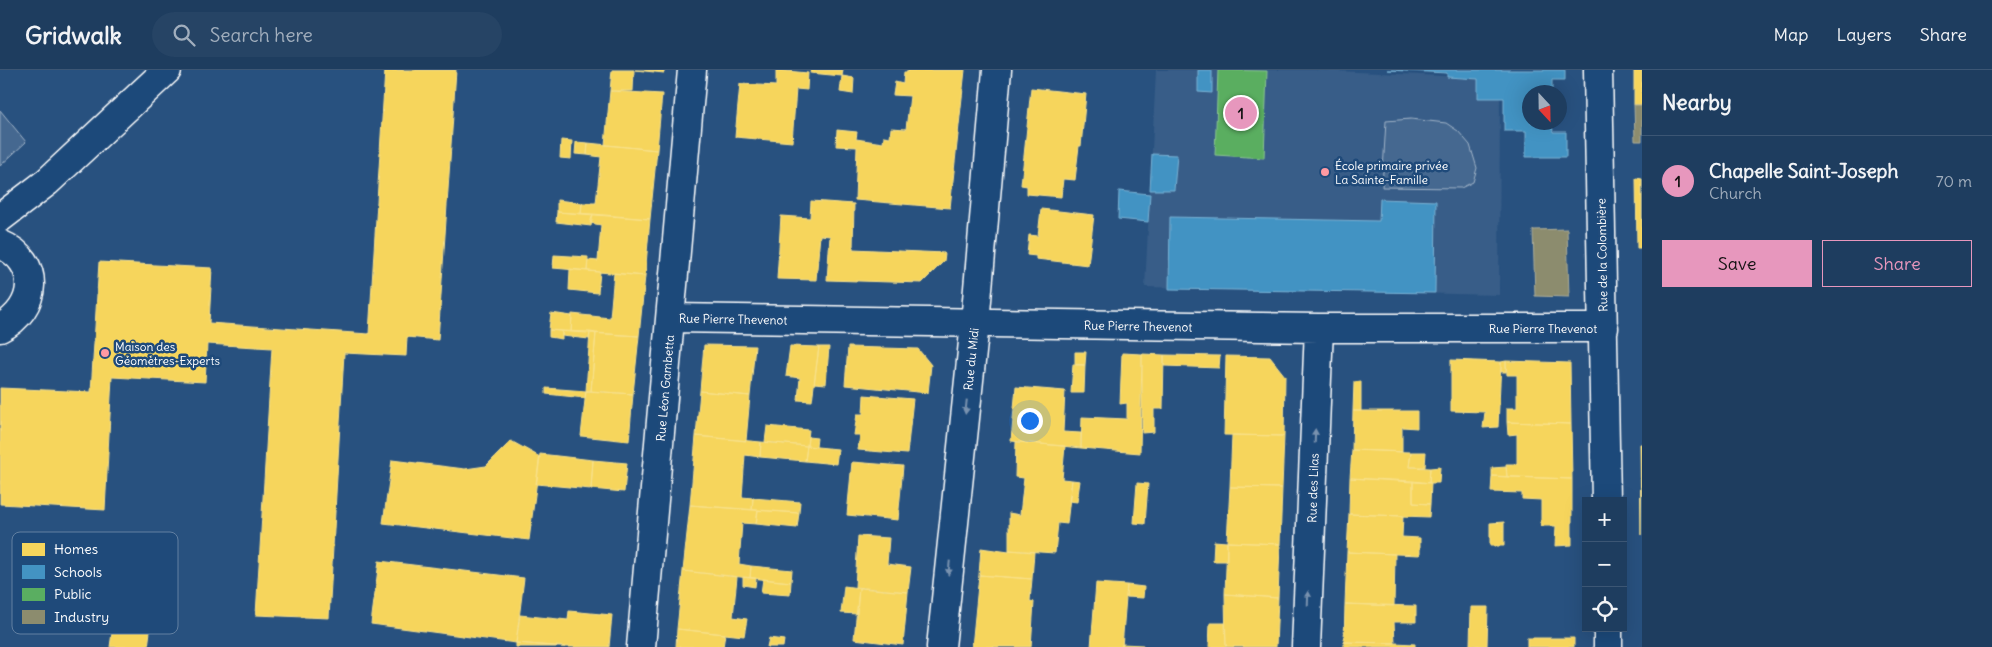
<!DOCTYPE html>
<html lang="en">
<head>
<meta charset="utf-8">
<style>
	:root { --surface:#1e3d5f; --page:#264465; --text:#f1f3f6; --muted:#a1aebd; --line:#3c5674; --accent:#e797bd }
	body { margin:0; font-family:Delius,sans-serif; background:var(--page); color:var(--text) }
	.controls { position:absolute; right:15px; bottom:15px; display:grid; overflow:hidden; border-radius:0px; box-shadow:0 5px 20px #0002 }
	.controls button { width:45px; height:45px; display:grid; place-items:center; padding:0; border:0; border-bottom:1px solid var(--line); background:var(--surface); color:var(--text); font:25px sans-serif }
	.compass { position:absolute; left:1522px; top:15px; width:45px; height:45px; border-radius:50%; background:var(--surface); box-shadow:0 5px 20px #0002; rotate:158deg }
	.you { position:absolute; left:1029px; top:350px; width:18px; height:18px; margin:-12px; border:4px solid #fff; border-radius:50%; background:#1a73e8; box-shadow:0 0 0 8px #1a73e833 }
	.badge { display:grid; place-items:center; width:32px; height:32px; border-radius:50%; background:var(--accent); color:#111; font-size:16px; font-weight:700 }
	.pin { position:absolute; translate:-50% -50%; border:2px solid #fff; box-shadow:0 1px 5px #0006 }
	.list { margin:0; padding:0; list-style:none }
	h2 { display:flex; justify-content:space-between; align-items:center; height:65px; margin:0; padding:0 20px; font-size:21px }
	h2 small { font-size:16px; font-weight:400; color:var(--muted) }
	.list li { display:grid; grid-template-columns:32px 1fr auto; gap:15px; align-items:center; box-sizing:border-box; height:90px; padding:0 20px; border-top:1px solid var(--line) }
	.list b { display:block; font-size:19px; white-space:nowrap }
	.list p { margin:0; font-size:16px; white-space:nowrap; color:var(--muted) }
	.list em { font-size:16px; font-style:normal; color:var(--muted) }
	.actions { display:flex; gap:10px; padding:15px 20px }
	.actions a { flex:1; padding:11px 0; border:1px solid var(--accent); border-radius:0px; text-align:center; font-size:18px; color:var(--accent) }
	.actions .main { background:var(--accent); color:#111 }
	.icon { flex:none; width:28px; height:28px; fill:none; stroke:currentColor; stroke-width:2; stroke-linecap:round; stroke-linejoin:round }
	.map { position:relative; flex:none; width:1642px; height:577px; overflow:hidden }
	header { display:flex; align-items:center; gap:30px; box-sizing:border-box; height:70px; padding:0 25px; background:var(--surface); border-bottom:1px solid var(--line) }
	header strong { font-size:24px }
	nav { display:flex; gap:28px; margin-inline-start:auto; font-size:18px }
	.search { width:350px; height:45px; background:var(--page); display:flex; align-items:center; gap:12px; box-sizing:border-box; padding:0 18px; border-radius:28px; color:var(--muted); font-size:19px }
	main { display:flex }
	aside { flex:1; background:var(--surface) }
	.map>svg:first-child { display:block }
	.built { fill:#375d88 }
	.green { fill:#446890; stroke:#a2b4c8 }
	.homes { fill:#f6d55c; stroke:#f9e28d }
	.schools { fill:#4393c3; stroke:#7bb3d5 }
	.public { fill:#5aae61; stroke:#8cc690 }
	.industry { fill:#8c8c6e; stroke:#aeae9a }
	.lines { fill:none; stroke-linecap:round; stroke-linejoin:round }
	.minor-casing { stroke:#fff; stroke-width:31 }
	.minor { stroke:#1f4a7a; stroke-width:28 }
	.oneway { fill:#7992af }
	.poi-dot { fill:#ff9aa2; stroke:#1f4a7a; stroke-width:2 }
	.labels { text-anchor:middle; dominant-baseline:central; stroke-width:5; stroke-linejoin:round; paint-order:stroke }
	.poi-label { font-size:12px; fill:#fff; stroke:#1f4a7a; text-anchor:start }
	.street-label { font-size:12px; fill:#fff; stroke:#1f4a7a }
	.key { fill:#1f4a7a; stroke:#6280a2; stroke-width:1 }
	.key-label { font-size:14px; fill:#fff }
</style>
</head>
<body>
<header>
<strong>Gridwalk</strong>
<div class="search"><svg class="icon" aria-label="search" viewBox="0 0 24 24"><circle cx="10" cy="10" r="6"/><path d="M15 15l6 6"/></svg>Search here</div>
<nav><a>Map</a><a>Layers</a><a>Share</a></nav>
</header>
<main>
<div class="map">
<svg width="1642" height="577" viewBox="0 0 1642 577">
	<rect width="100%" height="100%" fill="#28517f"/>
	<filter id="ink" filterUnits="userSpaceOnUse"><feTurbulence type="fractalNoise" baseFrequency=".02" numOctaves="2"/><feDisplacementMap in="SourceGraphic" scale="10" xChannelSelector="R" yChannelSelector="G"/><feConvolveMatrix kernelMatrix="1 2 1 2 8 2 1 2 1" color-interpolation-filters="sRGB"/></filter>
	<g filter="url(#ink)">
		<path class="built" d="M 1156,0 L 1316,0 L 1504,9 L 1504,28 L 1500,28 L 1499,225 L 1145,217 Z"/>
		<path class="green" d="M 0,40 L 26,72 L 0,96 Z
			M 1411,49 L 1446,53 L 1458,61 L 1470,75 L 1477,98 L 1473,112 L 1461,118 L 1382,117 L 1386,51 Z"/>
		<path class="homes" d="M 385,0 L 456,0 L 438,270 L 407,267 L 406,286 L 344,283 L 329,548 L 256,545 L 272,278 L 207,274 L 205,312 L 112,307 L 105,440 L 0,434 L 0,318 L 91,322 L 99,192 L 212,198 L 209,253 L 369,264 Z
			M 612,0 L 634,0 L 633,21 L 610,21 Z
			M 635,0 L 664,0 L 664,3 Z
			M 776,0 L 808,3 L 807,20 L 796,19 L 792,72 L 735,67 L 740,14 L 776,16 Z
			M 811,0 L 843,0 L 842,6 L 810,3 Z
			M 908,0 L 965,0 L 950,138 L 855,130 L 857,77 L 836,76 L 837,60 L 857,62 L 856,69 L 883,73 L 884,66 L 890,67 L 891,58 L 906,59 L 910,26 L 893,25 L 895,12 L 903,14 L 904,2 L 908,2 Z
			M 1634,0 L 1642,0 L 1642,35 L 1634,35 Z
			M 842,6 L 854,8 L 853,24 L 840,22 Z
			M 1031,18 L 1086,24 L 1081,76 L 1079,76 L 1075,110 L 1063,109 L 1061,127 L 1027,124 L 1027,116 L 1021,115 Z
			M 610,21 L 662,24 L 657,80 L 605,75 Z
			M 561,70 L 572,71 L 571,89 L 560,88 Z
			M 576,72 L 588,73 L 587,85 L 575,84 Z
			M 588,73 L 657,80 L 650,149 L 581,144 L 582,133 L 596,133 L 601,87 L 587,85 Z
			M 1636,108 L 1642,109 L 1642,178 L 1637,178 Z
			M 557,130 L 582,133 L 581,144 L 557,142 Z
			M 811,131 L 854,134 L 853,179 L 945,183 L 944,191 L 922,213 L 827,210 L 830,166 L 820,165 L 816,210 L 777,209 L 781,146 L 810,148 Z
			M 1041,139 L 1094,145 L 1088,195 L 1036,189 L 1036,186 L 1027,185 L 1029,165 L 1038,166 Z
			M 557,142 L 593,144 L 591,156 L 556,152 Z
			M 593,144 L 650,149 L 645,206 L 587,201 L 588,190 L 598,191 L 601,155 L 590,153 Z
			M 554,185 L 588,187 L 587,201 L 553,198 Z
			M 570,199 L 600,202 L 598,223 L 569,220 Z
			M 614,203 L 645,206 L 639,266 L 571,262 L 572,244 L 610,248 Z
			M 551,243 L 572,246 L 571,262 L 549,260 Z
			M 549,260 L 562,261 L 562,269 L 549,267 Z
			M 562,261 L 590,262 L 589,269 L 562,266 Z
			M 590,262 L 596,263 L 591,321 L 586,321 Z
			M 596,263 L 639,266 L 633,324 L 591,321 Z
			M 704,275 L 755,276 L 750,326 L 700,321 Z
			M 790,276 L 819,277 L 812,331 L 798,330 L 800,308 L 786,306 Z
			M 819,277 L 829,277 L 826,314 L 814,313 Z
			M 848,277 L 918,279 L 931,295 L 928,323 L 845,315 Z
			M 1075,282 L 1086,282 L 1085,295 L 1075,295 Z
			M 1122,283 L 1142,284 L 1140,383 L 1081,378 L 1082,347 L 1127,349 L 1127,333 L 1120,334 Z
			M 1142,284 L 1164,285 L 1163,339 L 1154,339 L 1154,362 L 1142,363 Z
			M 1164,285 L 1220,286 L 1219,298 L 1164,296 Z
			M 1226,286 L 1270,287 L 1285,306 L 1284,366 L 1224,365 Z
			M 1451,290 L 1501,292 L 1498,357 L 1483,358 L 1485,342 L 1451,341 Z
			M 1506,291 L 1506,302 L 1501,302 L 1501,292 Z
			M 1506,291 L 1570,293 L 1571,354 L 1507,352 L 1507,338 L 1517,338 L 1517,305 L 1507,305 Z
			M 1073,294 L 1085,295 L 1084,323 L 1071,323 Z
			M 1361,311 L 1361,341 L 1353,341 L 1354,312 Z
			M 1016,317 L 1065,321 L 1063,362 L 1081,363 L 1081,378 L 1011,371 Z
			M 546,318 L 586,321 L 585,328 L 546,324 Z
			M 586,321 L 633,324 L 629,371 L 581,366 Z
			M 700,321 L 750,326 L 746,371 L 696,366 Z
			M 864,325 L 913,329 L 907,384 L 858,380 L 860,365 L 854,365 L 857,344 L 863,344 Z
			M 1353,341 L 1417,341 L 1417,358 L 1402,357 L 1402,382 L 1352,380 Z
			M 1507,352 L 1571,354 L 1572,409 L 1507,407 L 1506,394 L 1517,394 L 1517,364 L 1508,365 Z
			M 767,356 L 809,360 L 807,376 L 765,372 Z
			M 1232,365 L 1284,366 L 1282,418 L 1230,417 Z
			M 696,366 L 761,372 L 760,387 L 745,385 L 742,427 L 753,428 L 752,440 L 690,435 Z
			M 808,367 L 817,368 L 816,377 L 807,376 Z
			M 511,371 L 540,387 L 529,470 L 383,453 L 392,390 L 465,399 L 486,396 Z
			M 761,372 L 807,376 L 805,391 L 760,387 Z
			M 1016,372 L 1065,376 L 1062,409 L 1072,410 L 1067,454 L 1058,453 L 1055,483 L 1009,480 L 1009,443 L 1020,445 L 1024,408 L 1015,407 Z
			M 1640,374 L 1642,374 L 1641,465 Z
			M 807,376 L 838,379 L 836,394 L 805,391 Z
			M 1352,380 L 1411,382 L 1409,397 L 1430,398 L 1429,413 L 1350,408 Z
			M 1411,382 L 1426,382 L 1425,397 L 1409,397 Z
			M 540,384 L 593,390 L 591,419 L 536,414 Z
			M 593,390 L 627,393 L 624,422 L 591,419 Z
			M 852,392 L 903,396 L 898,450 L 847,445 Z
			M 1440,397 L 1439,413 L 1429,413 L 1430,398 Z
			M 1506,397 L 1507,407 L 1492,406 L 1492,398 Z
			M 1492,406 L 1572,409 L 1572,475 L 1555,476 L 1556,456 L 1541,456 L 1541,430 L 1522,429 L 1522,423 L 1491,422 Z
			M 1350,408 L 1413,411 L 1413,433 L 1430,434 L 1429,447 L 1349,444 Z
			M 1072,410 L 1080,411 L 1077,432 L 1069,431 Z
			M 1413,411 L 1431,413 L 1430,434 L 1413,433 Z
			M 1137,413 L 1148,414 L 1145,454 L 1134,453 Z
			M 1230,417 L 1282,418 L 1280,474 L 1227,472 Z
			M 753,428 L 800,432 L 799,443 L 752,440 Z
			M 690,435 L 758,440 L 756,454 L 742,453 L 739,494 L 751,496 L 750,508 L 683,501 Z
			M 758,440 L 799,443 L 797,458 L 756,454 Z
			M 1349,444 L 1403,446 L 1402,467 L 1420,468 L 1420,485 L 1347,482 Z
			M 1504,452 L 1504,476 L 1490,476 L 1490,453 Z
			M 858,466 L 889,468 L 887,494 L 911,497 L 908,522 L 855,517 Z
			M 1214,471 L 1227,472 L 1227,491 L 1213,491 Z
			M 1227,472 L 1280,474 L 1278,528 L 1225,524 Z
			M 981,478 L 1009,482 L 1009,480 L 1034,482 L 1032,509 L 979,505 Z
			M 1347,482 L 1395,484 L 1394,536 L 1345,534 Z
			M 379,491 L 524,508 L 516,573 L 371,554 Z
			M 751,496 L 792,500 L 791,512 L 750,508 Z
			M 683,501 L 737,507 L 733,547 L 747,549 L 744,566 L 677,559 Z
			M 979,505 L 1032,509 L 1030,531 L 1034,532 L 1031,577 L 972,577 Z
			M 743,507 L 756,508 L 755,517 L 743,515 Z
			M 763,509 L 791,512 L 790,525 L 761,523 Z
			M 1096,513 L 1127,515 L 1122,577 L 1091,577 Z
			M 1127,515 L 1144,517 L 1143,528 L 1126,527 Z
			M 844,516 L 859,518 L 857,544 L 841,543 Z
			M 859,518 L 908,522 L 903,575 L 854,569 Z
			M 1225,524 L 1278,528 L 1276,577 L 1226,577 Z
			M 1345,534 L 1416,536 L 1416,552 L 1394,552 L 1395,573 L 1344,572 Z
			M 1471,537 L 1488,537 L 1487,576 L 1470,575 Z
			M 115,541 L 152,546 L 148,577 L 110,577 Z
			M 569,541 L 612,545 L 609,577 L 565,577 L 516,573 L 520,545 L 568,550 Z
			M 1210,553 L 1225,553 L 1226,577 L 1209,577 Z
			M 677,559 L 725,564 L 723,577 L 676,577 Z
			M 769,568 L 784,570 L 783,577 L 767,577 Z
			M 1527,568 L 1574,568 L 1574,577 L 1527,577 Z
			M 1344,572 L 1395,573 L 1415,574 L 1415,577 L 1344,577 Z
			M 516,573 L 565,577 L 516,577 Z
			M 1122,574 L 1143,575 L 1143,577 L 1122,577 Z"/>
		<path class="schools" d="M 1198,0 L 1212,0 L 1212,23 L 1198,22 Z
			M 1387,0 L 1565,0 L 1565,10 L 1552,10 L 1552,22 L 1530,22 L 1530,52 L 1552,52 L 1553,62 L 1566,62 L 1566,87 L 1526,87 L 1526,61 L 1504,61 L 1504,28 L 1478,28 L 1478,9 L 1447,7 L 1447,3 Z
			M 1152,84 L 1177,85 L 1174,120 L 1150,120 Z
			M 1119,121 L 1150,124 L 1148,152 L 1118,149 Z
			M 1380,129 L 1436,131 L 1435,223 L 1169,219 L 1170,147 L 1379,151 Z"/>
		<path class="public" d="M 1218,0 L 1267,1 L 1264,88 L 1215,85 Z"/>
		<path class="industry" d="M 1634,35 L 1642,35 L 1642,71 L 1635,71 Z
			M 1567,159 L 1569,227 L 1535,226 L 1533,160 Z"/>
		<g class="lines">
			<defs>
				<path id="minor" d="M 1598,0 L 1606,431
					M 0,148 L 47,112 L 167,0
					M 0,174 C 42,191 38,239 0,258
					M 672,248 L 1319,258 L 1604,258
					M 1608,558 L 1608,577
					M 641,577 L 692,0
					M 941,577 L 975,253 L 997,0
					M 1306,577 L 1319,258"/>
			</defs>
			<use href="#minor" class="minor-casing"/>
			<use href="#minor" class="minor"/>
		</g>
		<defs><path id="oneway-solid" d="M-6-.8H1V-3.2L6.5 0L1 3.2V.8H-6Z" transform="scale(1.25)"/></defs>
		<g class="oneway">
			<use href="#oneway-solid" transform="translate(966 337) rotate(96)"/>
			<use href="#oneway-solid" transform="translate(1315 366) rotate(-88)"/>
			<use href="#oneway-solid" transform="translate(949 498) rotate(96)"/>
			<use href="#oneway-solid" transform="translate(1308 528) rotate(-88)"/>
		</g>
	</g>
	<g class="poi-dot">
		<circle cx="1325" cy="102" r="5"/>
		<circle cx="105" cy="283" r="5"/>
	</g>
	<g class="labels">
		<g class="poi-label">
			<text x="1335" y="95">École primaire privée<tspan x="1335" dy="14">La Sainte-Famille</tspan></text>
			<text x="115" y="276">Maison des<tspan x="115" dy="14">Géomètres-Experts</tspan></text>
		</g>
		<g class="street-label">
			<text transform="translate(1602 185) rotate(-91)">Rue de la Colombière</text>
			<text transform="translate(733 249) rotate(1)">Rue Pierre Thevenot</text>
			<text transform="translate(1138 256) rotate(1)">Rue Pierre Thevenot</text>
			<text x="1543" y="258">Rue Pierre Thevenot</text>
			<text transform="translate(971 289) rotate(-84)">Rue du Midi</text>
			<text transform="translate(665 318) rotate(-85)">Rue Léon Gambetta</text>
			<text transform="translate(1313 418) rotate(-88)">Rue des Lilas</text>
		</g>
	</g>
	<rect x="12" y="462" width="166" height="102" rx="8" class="key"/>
	<rect x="22" y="473" width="23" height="13" fill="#f6d55c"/>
	<rect x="22" y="495" width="23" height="14" fill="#4393c3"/>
	<rect x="22" y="518" width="23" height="13" fill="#5aae61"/>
	<rect x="22" y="540" width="23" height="14" fill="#8c8c6e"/>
	<g class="key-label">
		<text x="54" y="484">Homes</text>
		<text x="54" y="507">Schools</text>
		<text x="54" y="529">Public</text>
		<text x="54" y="552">Industry</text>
	</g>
</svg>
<div class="controls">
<button>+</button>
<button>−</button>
<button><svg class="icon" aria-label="locate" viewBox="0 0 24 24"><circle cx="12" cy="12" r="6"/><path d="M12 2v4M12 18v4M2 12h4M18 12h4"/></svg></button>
</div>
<svg class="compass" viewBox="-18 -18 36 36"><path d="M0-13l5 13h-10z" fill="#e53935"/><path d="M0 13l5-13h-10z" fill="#a1aebd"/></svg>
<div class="you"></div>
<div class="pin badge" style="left:1241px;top:43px">1</div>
</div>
<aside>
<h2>Nearby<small></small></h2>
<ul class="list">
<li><span class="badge">1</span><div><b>Chapelle Saint-Joseph</b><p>Church</p></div><em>70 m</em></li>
</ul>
<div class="actions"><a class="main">Save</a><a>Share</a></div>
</aside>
</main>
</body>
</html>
